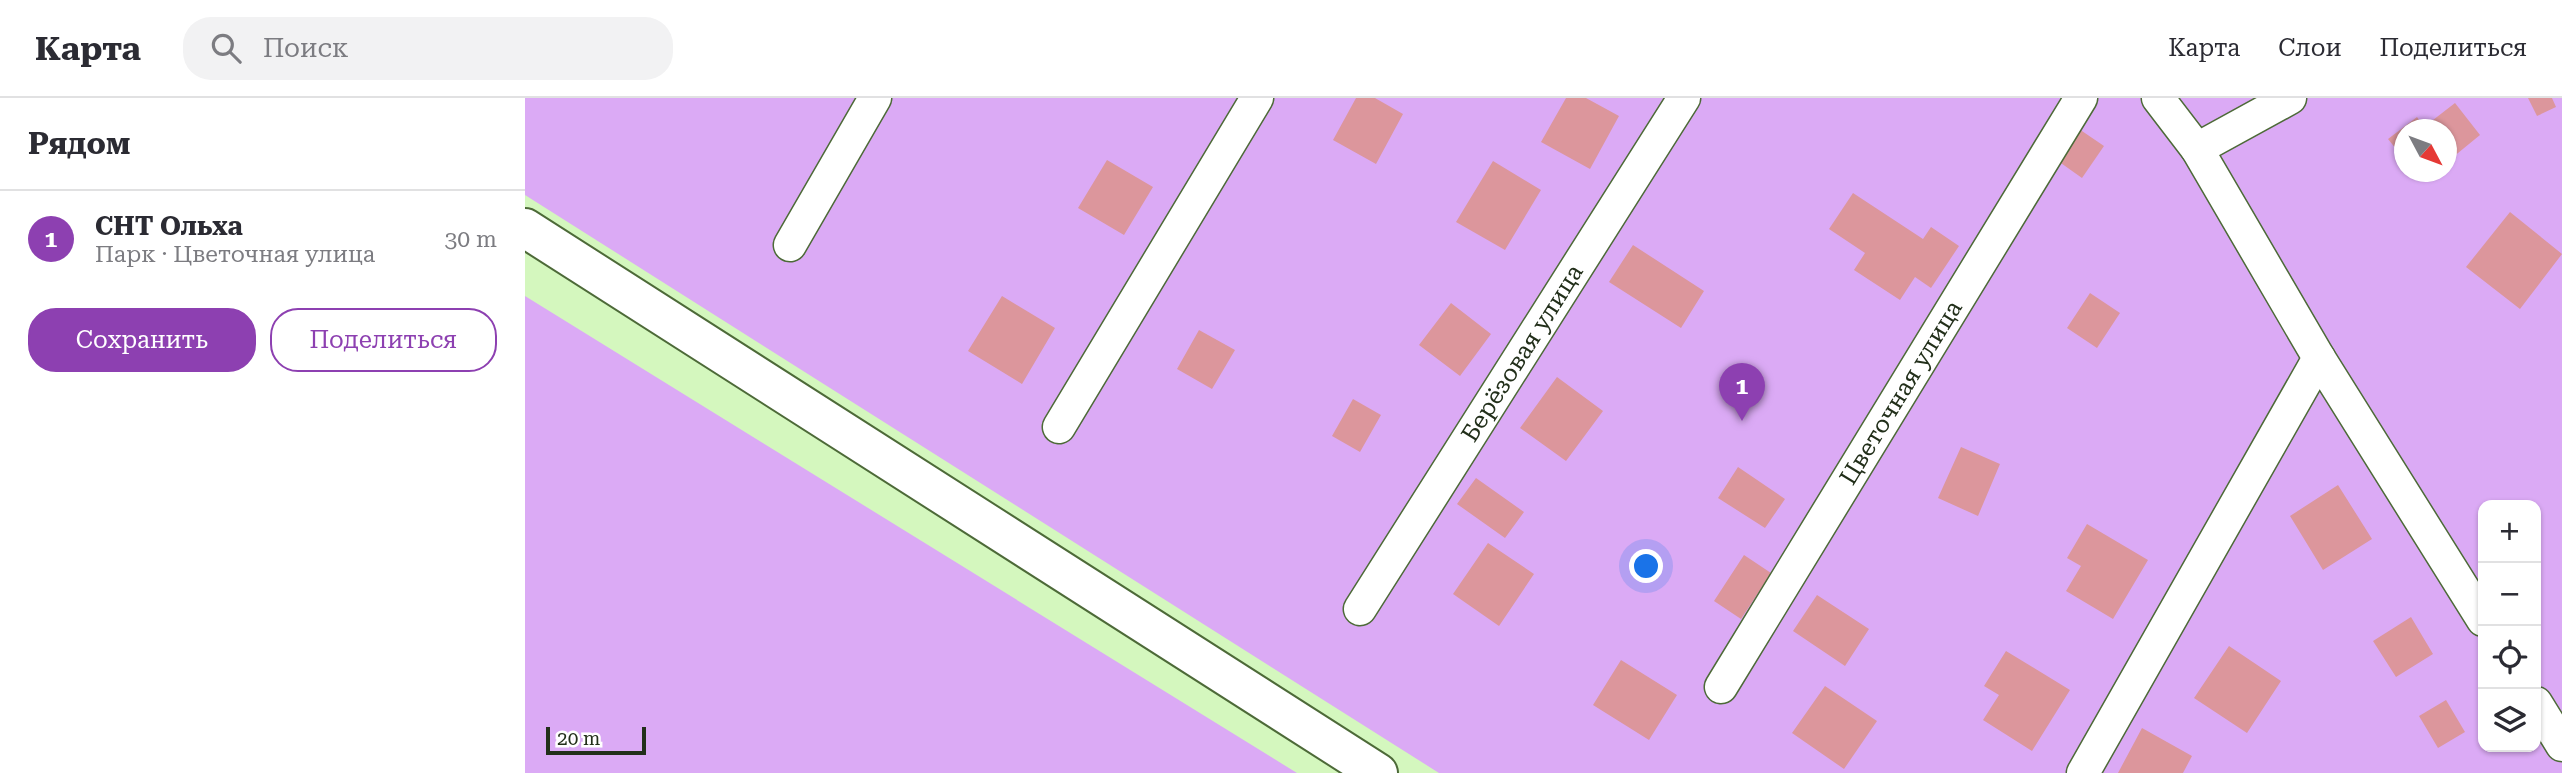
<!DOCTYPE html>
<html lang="ru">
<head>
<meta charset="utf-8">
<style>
	:root { --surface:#fff; --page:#f2f2f3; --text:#2b2b33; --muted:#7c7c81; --line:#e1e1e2; --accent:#8d40b1 }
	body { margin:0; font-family:"Roboto Serif",serif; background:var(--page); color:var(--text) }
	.controls { position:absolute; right:21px; bottom:21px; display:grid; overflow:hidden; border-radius:14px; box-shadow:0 2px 5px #0004 }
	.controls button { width:63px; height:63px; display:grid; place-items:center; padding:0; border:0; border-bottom:2px solid var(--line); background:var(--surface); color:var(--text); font:35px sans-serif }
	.compass { position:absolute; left:1869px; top:21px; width:63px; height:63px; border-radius:50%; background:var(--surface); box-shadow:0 2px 5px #0004; rotate:131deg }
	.scale { position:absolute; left:21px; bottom:18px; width:100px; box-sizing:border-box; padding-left:7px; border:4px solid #222f1a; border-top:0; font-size:19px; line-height:24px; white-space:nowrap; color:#222f1a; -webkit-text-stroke:5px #fff; paint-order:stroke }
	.you { position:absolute; left:1122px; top:469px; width:24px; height:24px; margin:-18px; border:5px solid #fff; border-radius:50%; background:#1a73e8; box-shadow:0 0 0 10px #1a73e833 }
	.badge { display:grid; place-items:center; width:46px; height:46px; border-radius:50%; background:var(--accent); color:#fff; font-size:23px; font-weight:700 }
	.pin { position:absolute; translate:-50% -58px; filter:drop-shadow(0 2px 4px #0008) }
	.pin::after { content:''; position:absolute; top:37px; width:24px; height:21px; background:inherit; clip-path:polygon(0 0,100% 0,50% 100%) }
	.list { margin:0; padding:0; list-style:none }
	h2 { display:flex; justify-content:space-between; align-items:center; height:91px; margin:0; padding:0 28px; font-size:30px }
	h2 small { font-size:23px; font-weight:400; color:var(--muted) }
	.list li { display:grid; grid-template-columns:46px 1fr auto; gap:21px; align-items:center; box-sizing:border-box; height:98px; padding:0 28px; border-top:2px solid var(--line) }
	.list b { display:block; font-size:26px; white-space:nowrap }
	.list p { margin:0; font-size:23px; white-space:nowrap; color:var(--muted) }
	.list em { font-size:23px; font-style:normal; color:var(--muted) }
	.actions { display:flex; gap:14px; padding:21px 28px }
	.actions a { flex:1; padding:16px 0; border:2px solid var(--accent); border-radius:28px; text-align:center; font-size:24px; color:var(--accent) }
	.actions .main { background:var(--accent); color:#fff }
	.icon { flex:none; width:38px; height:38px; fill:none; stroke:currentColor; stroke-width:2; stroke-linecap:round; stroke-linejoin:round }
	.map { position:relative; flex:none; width:2037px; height:675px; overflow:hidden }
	header { display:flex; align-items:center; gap:42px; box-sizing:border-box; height:98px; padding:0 35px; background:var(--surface); border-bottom:2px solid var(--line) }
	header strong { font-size:33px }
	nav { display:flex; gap:38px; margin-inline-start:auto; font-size:24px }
	.search { width:490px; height:63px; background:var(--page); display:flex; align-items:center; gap:18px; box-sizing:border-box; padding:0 24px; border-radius:28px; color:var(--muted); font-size:26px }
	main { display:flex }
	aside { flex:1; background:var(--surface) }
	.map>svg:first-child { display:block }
	.green { fill:#dbaaf5; fill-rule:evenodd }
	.building { fill:#dc969c }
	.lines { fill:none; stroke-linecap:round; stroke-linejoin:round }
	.street-casing { stroke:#4d6a38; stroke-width:35 }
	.secondary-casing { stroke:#4d6a38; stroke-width:42 }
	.street { stroke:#fff; stroke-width:32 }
	.secondary { stroke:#fff; stroke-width:38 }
	.labels { text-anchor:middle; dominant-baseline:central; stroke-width:6; stroke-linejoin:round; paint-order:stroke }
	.street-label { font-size:24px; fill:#222f1a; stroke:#fff }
</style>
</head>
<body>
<header>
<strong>Карта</strong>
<div class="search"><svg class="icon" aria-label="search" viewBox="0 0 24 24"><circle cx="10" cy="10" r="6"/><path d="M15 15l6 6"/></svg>Поиск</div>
<nav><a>Карта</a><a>Слои</a><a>Поделиться</a></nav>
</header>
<main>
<aside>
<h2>Рядом<small></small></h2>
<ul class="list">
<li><span class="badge">1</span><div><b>СНТ Ольха</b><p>Парк · Цветочная улица</p></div><em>30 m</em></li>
</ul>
<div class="actions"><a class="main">Сохранить</a><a>Поделиться</a></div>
</aside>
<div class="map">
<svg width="2037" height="675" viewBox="0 0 2037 675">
	<rect width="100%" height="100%" fill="#d4f7be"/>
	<path class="green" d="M 0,0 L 2037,0 L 2037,675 L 914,675 L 0,97 ZM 1880,32 L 1922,32 L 1922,74 L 1880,74 ZM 1958,407 L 2011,407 L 2011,649 L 1958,649 Z
		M 0,198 L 772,675 L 0,675 Z"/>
	<path class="building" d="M 831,0 L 850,0 L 878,16 L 851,66 L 808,42 Z
		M 1041,0 L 1061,0 L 1094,18 L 1065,71 L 1016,44 Z
		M 2003,0 L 2027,0 L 2031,9 L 2012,18 Z
		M 1930,5 L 1955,37 L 1922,64 L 1922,32 L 1880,32 L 1880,62 L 1863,41 L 1892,19 L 1899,29 Z
		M 1554,31 L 1579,48 L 1557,80 L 1533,63 Z
		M 582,62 L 628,89 L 599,137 L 553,110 Z
		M 968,63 L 1016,92 L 980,152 L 931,124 Z
		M 1889,74 L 1909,74 L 1896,83 Z
		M 1328,95 L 1398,141 L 1406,129 L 1434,148 L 1406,190 L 1390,179 L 1375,202 L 1329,172 L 1340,155 L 1304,131 Z
		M 1985,114 L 2037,156 L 1995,211 L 1941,169 Z
		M 1108,147 L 1179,193 L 1156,230 L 1084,184 Z
		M 1565,195 L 1595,215 L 1572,250 L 1542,230 Z
		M 477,198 L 530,230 L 497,286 L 443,253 Z
		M 926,205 L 966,236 L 935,278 L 894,247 Z
		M 674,232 L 710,252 L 687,291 L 652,271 Z
		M 1032,279 L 1078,313 L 1041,363 L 995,330 Z
		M 828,301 L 856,317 L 835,354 L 807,338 Z
		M 1436,349 L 1475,366 L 1453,418 L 1413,400 Z
		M 1213,369 L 1260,401 L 1240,430 L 1193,400 Z
		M 951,380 L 999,414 L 980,440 L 932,406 Z
		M 1813,387 L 1847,441 L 1798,472 L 1765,418 Z
		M 1562,426 L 1623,462 L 1588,521 L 1541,493 L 1556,468 L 1542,460 Z
		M 963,445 L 1009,476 L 974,528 L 928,496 Z
		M 1219,457 L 1246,475 L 1216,521 L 1189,503 Z
		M 1292,497 L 1344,531 L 1320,568 L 1268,533 Z
		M 1886,519 L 1908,556 L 1871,579 L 1848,543 Z
		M 1704,548 L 1756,583 L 1722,635 L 1669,600 Z
		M 1481,553 L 1545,592 L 1507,653 L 1458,622 L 1474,597 L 1459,588 Z
		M 1096,562 L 1152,597 L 1124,642 L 1068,607 Z
		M 1300,588 L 1352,623 L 1319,671 L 1267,635 Z
		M 1921,602 L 1940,634 L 1913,650 L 1894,618 Z
		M 1617,630 L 1667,658 L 1658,675 L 1593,675 Z"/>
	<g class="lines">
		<defs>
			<g id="street">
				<path d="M 1633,0 L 1672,51 L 1794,260 L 1958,522"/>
				<path d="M 1672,51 L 1765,0"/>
				<path d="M 265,147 L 350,0"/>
				<path d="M 534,329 L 732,0"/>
				<path id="s1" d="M 835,511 L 1159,0"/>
				<path id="s2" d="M 1196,589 L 1556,0"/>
				<path d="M 2011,605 L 2037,647"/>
				<path d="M 1558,675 L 1794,260"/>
			</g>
			<path id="secondary" d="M 0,130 L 853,675"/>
		</defs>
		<use href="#street" class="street-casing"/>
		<use href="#secondary" class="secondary-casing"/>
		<use href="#street" class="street"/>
		<use href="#secondary" class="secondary"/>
	</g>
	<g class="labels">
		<g class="street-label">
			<text stroke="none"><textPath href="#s1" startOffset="303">Берёзовая улица</textPath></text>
			<text stroke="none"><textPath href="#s2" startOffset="345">Цветочная улица</textPath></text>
		</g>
	</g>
</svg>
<div class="controls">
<button>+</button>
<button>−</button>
<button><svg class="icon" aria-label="locate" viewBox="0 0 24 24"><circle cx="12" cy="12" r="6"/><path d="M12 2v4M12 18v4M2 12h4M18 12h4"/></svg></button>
<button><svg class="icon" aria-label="layers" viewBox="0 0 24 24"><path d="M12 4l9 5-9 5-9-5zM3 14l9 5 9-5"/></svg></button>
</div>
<svg class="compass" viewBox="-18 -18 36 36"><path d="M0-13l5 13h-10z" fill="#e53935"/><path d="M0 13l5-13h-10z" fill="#7c7c81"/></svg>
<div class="scale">20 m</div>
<div class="you"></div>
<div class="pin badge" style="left:1217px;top:323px">1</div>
</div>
</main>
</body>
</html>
